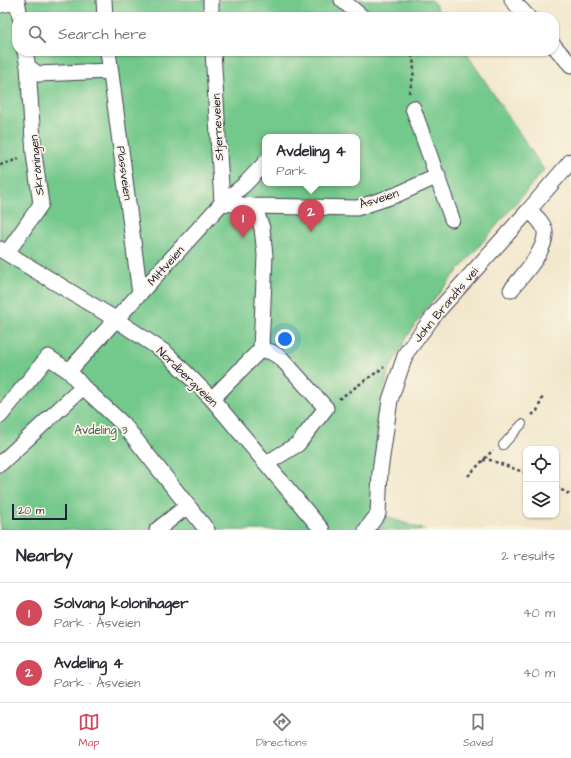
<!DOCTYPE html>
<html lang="en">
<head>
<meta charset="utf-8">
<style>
	:root { --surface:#fff; --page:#f7f7f7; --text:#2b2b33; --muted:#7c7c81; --line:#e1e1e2; --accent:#d1495b }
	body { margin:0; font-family:"Architects Daughter",sans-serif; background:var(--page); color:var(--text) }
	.controls { position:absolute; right:12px; bottom:12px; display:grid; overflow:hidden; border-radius:8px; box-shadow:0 1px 3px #0004 }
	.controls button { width:36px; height:36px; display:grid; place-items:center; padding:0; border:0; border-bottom:1px solid var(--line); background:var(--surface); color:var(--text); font:20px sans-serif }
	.scale { position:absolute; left:12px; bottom:10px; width:55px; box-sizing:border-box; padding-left:4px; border:2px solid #22223b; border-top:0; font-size:11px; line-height:14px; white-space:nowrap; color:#22223b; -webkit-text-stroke:3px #fcf5e5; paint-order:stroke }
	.you { position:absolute; left:285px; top:339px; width:14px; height:14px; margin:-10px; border:3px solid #fff; border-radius:50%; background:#1a73e8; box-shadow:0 0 0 6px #1a73e833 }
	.badge { display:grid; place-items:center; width:26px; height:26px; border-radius:50%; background:var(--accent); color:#fff; font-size:13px; font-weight:700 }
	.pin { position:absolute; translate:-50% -33px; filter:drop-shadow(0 1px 2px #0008) }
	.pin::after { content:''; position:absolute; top:21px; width:14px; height:12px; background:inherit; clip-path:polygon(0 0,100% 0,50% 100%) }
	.popup { position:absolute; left:262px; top:134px; width:98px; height:52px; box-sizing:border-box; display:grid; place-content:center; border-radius:8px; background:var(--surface); filter:drop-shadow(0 1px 3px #0005); font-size:13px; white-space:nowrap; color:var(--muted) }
	.popup b { font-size:15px; color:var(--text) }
	.popup::after { content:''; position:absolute; left:50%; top:100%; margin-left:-8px; border:8px solid transparent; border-top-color:var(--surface) }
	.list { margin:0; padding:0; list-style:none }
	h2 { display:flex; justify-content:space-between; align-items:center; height:52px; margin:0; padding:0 16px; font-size:17px }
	h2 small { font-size:13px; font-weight:400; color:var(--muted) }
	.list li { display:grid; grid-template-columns:26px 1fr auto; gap:12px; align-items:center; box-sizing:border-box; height:60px; padding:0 16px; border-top:1px solid var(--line) }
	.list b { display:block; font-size:15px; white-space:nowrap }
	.list p { margin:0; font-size:13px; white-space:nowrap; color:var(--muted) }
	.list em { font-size:13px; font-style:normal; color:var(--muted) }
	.icon { flex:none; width:22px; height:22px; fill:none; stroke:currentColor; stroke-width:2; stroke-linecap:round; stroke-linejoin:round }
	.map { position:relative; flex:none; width:571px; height:530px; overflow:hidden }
	.search { position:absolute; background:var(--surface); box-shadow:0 1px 3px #0004; left:12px; right:12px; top:12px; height:44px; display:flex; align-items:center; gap:10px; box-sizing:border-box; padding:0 14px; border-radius:16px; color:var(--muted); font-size:15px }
	.sheet { height:172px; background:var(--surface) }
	nav { display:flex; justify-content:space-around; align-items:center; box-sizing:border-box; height:56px; border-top:1px solid var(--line); background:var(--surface); font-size:11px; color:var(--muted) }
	nav a { display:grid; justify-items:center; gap:2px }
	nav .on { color:var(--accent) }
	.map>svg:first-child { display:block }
	.green { fill:#73c88b; stroke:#4a7563; fill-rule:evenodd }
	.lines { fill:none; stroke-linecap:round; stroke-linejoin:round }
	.service-casing { stroke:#414051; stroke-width:10 }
	.minor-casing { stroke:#414051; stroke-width:17 }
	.path { stroke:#414051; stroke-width:2.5; stroke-dasharray:3 3; stroke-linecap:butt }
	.service { stroke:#fff; stroke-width:8 }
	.minor { stroke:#fff; stroke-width:15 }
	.labels { text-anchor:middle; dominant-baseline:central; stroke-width:3.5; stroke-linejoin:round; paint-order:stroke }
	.street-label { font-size:12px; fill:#22223b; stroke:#fcf5e5 }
	.park-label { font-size:12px; fill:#3e5c57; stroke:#fcf5e5 }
</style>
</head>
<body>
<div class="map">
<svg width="571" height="530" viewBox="0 0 571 530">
	<rect width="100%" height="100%" fill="#fcf5e5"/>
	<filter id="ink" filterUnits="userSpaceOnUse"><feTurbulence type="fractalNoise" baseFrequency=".025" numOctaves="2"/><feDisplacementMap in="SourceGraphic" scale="8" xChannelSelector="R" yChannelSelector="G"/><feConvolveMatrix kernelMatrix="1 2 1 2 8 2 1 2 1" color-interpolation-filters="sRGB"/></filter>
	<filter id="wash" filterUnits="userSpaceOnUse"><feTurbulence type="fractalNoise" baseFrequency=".012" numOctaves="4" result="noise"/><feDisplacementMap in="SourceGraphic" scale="16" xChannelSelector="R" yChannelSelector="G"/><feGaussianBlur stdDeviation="0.9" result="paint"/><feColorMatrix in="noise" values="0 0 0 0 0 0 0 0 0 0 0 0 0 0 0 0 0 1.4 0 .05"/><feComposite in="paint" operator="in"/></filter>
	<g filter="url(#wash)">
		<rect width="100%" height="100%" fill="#f2e7cc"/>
		<path class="green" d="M 0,0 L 432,0 L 443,17 L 17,17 L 17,51 L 465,51 L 544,170 L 428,306 L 407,337 L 388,372 L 378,423 L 376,472 L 378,514 L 425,530 L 0,530 ZM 265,137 L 357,137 L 357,183 L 265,183 Z"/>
	</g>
	<g filter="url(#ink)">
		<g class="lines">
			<defs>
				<path id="service" d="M 503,445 L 522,424"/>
				<path id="minor" d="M 17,0 L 20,17
					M 104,0 L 105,17
					M 211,0 L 211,17
					M 342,0 L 362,17
					M 512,0 L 528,17
					M 0,5 L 17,2
					M 554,46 L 571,65
					M 25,51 L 28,67 L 38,74 L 110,71
					M 108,51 L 140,294
					M 213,51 L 222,203 L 254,206 L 357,208 L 396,195 L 438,176
					M 413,108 L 452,219
					M 0,249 L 112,317 L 166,353 L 212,399 L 322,530
					M 7,253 L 41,204 L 34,154 L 28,67
					M 511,290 C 521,277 547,250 545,232 C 544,223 535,216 529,210
					M 261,349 L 271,352 L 281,358 L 326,408 L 298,444 L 267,463
					M 83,387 L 124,425 L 207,530
					M 212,399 L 261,349 L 265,255 L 262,228 L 254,206
					M 0,416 L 48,357 L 69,371
					M 0,464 L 83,387 L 69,371 L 222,203 L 244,185 L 265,163
					M 157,530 L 187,506
					M 366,530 L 378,514 L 380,471 L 390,400 L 406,353 L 436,313 L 529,210 L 571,161"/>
			</defs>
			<use href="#service" class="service-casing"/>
			<use href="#minor" class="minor-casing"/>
			<path class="path" d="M 409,93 C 413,78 417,66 410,51
				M 0,165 L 19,159
				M 339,399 L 384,367
				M 532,415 L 537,411 L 543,396
				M 483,460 L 490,460 L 526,473
				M 468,476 L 493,450
				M 556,487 L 571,495"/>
			<use href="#service" class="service"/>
			<use href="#minor" class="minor"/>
		</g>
	</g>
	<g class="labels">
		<g class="street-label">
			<text transform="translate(218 127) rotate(-93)">Stjerneveien</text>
			<text transform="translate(37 165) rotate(-96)">Skråningen</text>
			<text transform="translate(124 173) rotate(82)">Plassveien</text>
			<text transform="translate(379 199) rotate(-18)">Åsveien</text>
			<text transform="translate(166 266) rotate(-48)">Mittveien</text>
			<text transform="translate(446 305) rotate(-50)">John Brandts vei</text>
			<text transform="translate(187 377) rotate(44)">Nordbergveien</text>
		</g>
		<g class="park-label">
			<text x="101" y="430">Avdeling 3</text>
		</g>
	</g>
</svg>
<div class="controls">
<button><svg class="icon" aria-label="locate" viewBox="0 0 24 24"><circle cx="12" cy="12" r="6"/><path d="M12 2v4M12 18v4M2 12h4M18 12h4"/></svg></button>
<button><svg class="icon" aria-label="layers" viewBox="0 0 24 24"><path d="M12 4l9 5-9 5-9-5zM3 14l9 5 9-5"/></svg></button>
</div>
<div class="scale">20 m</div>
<div class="you"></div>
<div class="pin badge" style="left:243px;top:238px">1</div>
<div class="pin badge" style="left:311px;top:232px">2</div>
<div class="popup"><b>Avdeling 4</b>Park</div>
<div class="search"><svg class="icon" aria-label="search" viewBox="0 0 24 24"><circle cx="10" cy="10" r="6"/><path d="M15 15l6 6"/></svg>Search here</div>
</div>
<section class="sheet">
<h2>Nearby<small>2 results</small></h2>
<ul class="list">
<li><span class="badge">1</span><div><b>Solvang kolonihager</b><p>Park · Åsveien</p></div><em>40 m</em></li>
<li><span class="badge">2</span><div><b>Avdeling 4</b><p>Park · Åsveien</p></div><em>40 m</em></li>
</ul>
</section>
<nav>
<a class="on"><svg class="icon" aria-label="map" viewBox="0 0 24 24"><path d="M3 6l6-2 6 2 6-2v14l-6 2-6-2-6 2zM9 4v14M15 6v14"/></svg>Map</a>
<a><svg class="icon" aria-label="directions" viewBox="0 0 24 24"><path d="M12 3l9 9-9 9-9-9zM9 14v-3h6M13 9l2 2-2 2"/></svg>Directions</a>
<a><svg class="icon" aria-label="saved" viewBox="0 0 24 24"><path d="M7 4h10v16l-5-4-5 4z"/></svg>Saved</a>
</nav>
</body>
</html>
